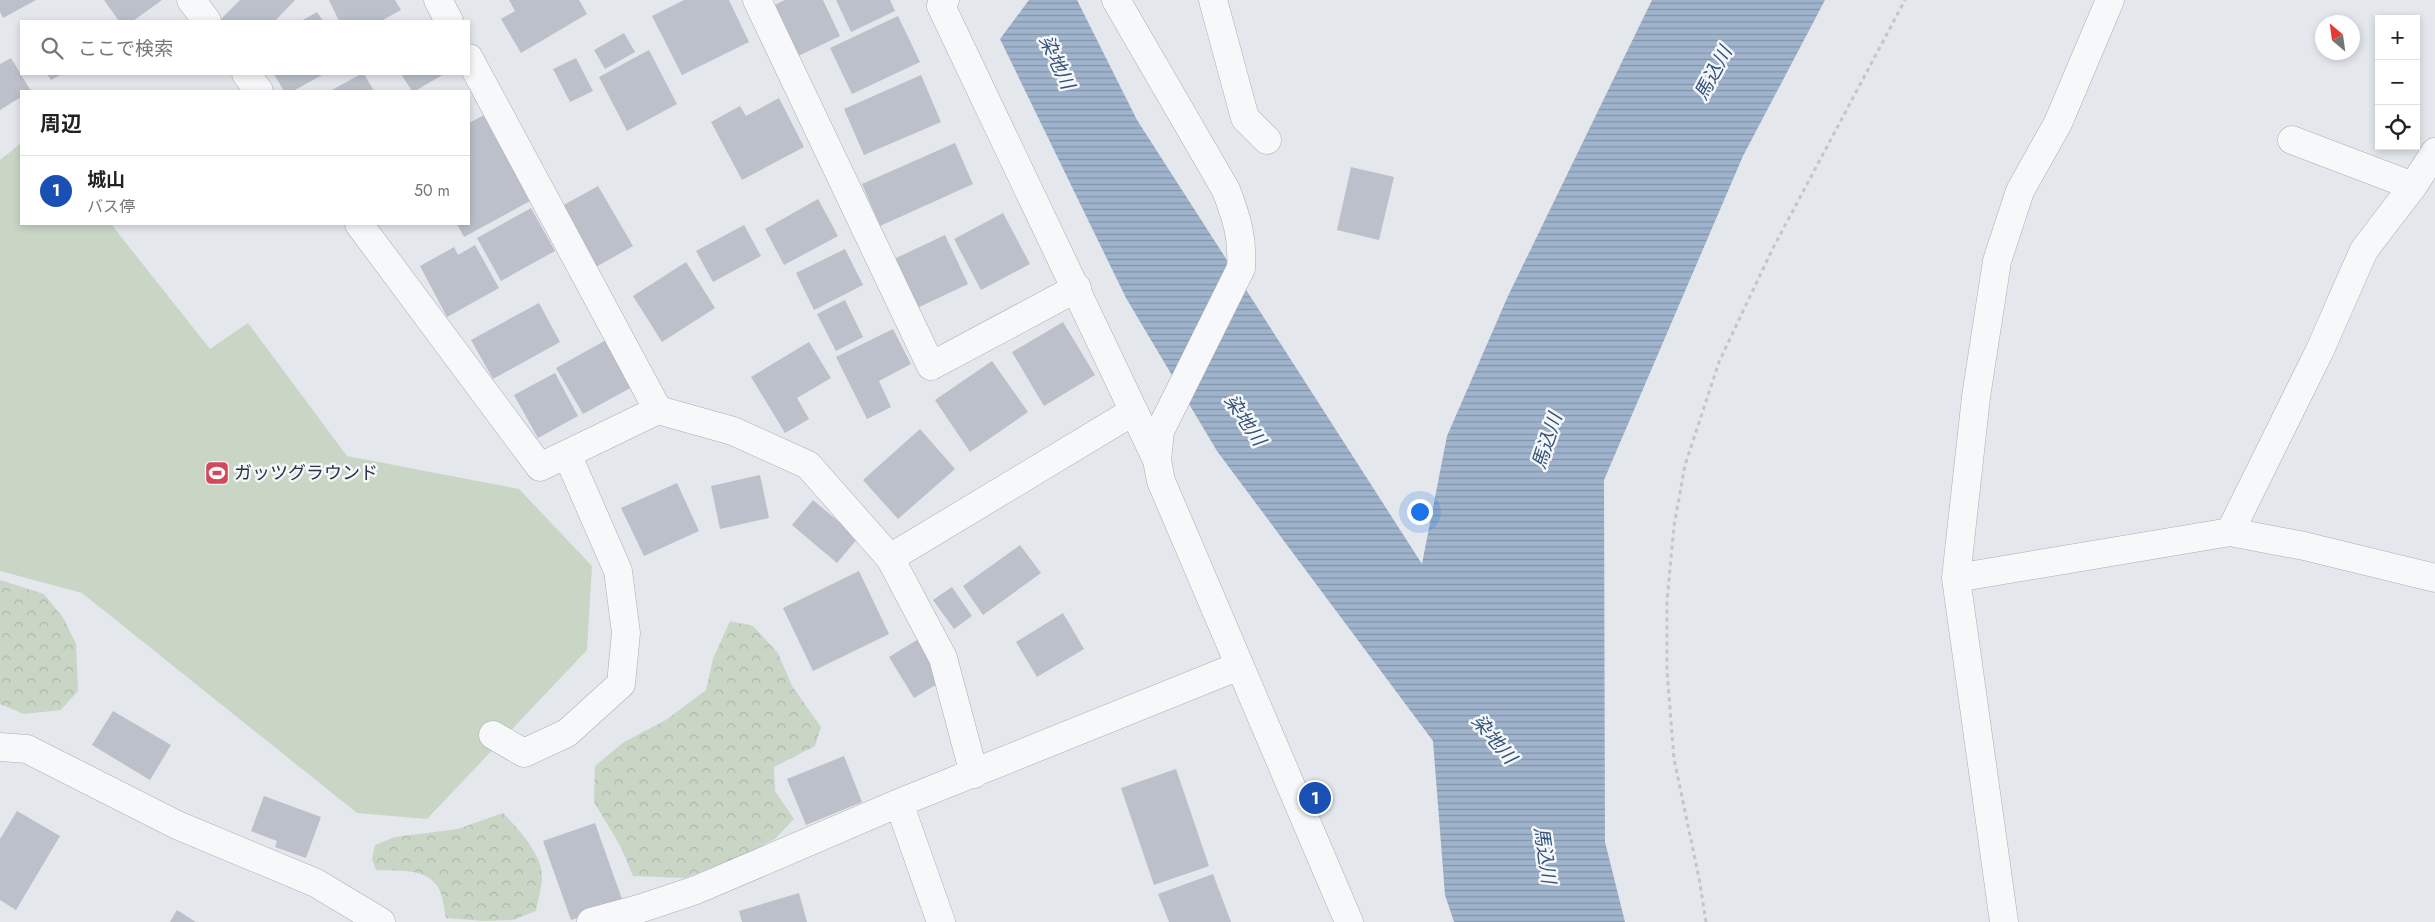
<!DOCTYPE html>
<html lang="ja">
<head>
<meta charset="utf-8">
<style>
	:root { --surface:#fff; --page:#f2f2f2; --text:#222; --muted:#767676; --line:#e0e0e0; --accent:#7c3aed }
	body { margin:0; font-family:Jost,"Noto Sans JP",sans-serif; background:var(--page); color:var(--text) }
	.controls { position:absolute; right:15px; top:15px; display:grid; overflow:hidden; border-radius:0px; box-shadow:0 2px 8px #0003 }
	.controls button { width:45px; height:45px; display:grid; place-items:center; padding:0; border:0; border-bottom:1px solid var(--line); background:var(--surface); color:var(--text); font:25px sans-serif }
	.compass { position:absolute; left:2315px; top:15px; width:45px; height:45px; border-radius:50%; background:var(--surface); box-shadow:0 2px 8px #0003; rotate:331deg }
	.you { position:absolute; left:1419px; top:511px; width:18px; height:18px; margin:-12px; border:4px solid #fff; border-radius:50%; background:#1a73e8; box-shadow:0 0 0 8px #1a73e833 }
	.badge { display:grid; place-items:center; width:32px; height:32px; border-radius:50%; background:var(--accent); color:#fff; font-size:16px; font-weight:700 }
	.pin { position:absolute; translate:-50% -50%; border:2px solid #fff; box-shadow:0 1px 5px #0006 }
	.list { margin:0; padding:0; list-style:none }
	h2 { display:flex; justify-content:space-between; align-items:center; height:65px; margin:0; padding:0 20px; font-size:21px }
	h2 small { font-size:16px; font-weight:400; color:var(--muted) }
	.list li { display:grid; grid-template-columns:32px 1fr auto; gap:15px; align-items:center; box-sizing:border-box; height:70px; padding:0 20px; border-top:1px solid var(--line) }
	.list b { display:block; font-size:19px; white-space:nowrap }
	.list p { margin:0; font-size:16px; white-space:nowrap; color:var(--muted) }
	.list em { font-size:16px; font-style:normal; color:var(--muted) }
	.icon { flex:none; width:28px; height:28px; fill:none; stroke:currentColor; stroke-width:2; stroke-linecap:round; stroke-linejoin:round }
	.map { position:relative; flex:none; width:2435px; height:922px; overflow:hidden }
	.search { position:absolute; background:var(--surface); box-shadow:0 2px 8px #0003; left:20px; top:20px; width:450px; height:55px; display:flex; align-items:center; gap:12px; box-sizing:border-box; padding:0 18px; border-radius:0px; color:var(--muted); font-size:19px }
	.panel { position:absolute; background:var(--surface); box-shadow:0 2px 8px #0003; left:20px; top:90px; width:450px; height:135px; border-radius:0px }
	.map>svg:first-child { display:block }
	.forest { fill:url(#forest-crowns) }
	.pitch { fill:#c9d6c5 }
	.water { fill:url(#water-rules) }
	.building { fill:#bbc0ca }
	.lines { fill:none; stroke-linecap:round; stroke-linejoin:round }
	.minor-casing { stroke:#a9aeb7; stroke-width:29 }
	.path { stroke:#c2c5cb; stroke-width:3; stroke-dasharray:4 4; stroke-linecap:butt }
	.minor { stroke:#f7f8fa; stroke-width:28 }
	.labels { text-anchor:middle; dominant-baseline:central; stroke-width:5; stroke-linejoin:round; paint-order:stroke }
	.poi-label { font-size:18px; fill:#2b3445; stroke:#f4f6f9; text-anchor:start }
	.water-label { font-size:19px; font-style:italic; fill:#34527a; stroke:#f4f6f9 }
</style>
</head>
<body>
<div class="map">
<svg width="2435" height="922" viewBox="0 0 2435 922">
	<defs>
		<pattern id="forest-crowns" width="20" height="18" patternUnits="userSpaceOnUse" patternTransform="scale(1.25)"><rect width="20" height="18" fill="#c9d6c5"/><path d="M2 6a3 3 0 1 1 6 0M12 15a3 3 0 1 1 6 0" fill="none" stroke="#adb8ab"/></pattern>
		<pattern id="water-rules" width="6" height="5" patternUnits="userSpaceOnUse" patternTransform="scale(1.25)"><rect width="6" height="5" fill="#9fb4cc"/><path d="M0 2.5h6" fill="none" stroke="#8293a7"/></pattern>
	</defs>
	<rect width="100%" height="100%" fill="#e4e7ec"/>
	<path class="forest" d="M 0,580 L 44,594 L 64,619 L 76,644 L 78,691 L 61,710 L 24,714 L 0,704 Z
		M 730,621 L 753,626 L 778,653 L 792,686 L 821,727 L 815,746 L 774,767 L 775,791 L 794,819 L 775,839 L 739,857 L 685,878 L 633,876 L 621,847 L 594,802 L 595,766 L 624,742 L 666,720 L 706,690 L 713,659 Z
		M 503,813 C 517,828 542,854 542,876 C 542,887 538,900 536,911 L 513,920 L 485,921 L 446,918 C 444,909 443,895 438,887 C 424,866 397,872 376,870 L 372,859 L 375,845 L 395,837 L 458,829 Z"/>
	<path class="pitch" d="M 21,143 L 21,224 L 111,224 L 210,349 L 248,323 L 347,456 L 519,489 L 592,566 L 587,650 L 427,819 L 357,813 L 82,593 L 0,571 L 0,160 Z"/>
	<path class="water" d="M 1029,0 L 1077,0 L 1137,120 L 1422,564 L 1447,436 L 1508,296 L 1652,0 L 1825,0 L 1743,156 L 1604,480 L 1605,842 L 1625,922 L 1454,922 L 1445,895 L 1433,741 L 1217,451 L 1126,298 L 1000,39 Z"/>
	<path class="building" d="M 0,0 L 36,0 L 3,18 L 0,12 Z
		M 104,0 L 162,0 L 133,21 L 119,21 Z
		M 240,0 L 295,0 L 275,21 L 219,21 Z
		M 329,0 L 395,0 L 401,10 L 381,21 L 339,21 Z
		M 509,0 L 579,0 L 587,14 L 521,53 L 501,19 L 515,11 Z
		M 684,0 L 729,0 L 749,42 L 682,75 L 652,16 Z
		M 785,0 L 823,0 L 840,36 L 792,59 L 768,8 Z
		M 836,0 L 890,0 L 895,11 L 851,32 Z
		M 317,12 L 323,21 L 301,21 Z
		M 898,16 L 920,62 L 852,94 L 830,48 Z
		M 624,33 L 635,52 L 605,69 L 594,50 Z
		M 649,50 L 677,104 L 627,131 L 599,77 Z
		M 11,58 L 31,91 L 21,91 L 21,97 L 0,110 L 0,64 Z
		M 576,58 L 593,91 L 570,102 L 553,69 Z
		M 47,74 L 62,74 L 51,80 Z
		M 274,74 L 324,74 L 293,91 L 284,91 Z
		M 361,74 L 364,74 L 374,91 L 330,91 Z
		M 401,74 L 444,74 L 415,91 L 412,91 Z
		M 921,75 L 941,122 L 864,155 L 844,109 Z
		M 779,98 L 804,147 L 742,180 L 711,122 L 740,106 L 746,116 Z
		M 484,115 L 530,201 L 464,237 L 457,224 L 469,224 L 469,123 Z
		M 955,143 L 973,184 L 880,226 L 862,184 Z
		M 1351,167 L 1394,177 L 1379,240 L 1337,230 Z
		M 598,186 L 633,246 L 596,267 L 562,206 Z
		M 818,199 L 838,236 L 784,265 L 765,229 Z
		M 531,208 L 555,251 L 501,281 L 477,238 Z
		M 1003,213 L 1030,264 L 981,290 L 954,239 Z
		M 744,225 L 761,256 L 713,282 L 696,251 Z
		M 945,235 L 968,284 L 915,309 L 892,260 Z
		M 475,245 L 499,288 L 447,317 L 420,266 L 454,247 L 458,255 Z
		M 845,249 L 863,285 L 814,310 L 796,273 Z
		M 686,262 L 715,308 L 662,342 L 633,296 Z
		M 845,300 L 863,337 L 836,351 L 817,314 Z
		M 539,303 L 560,342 L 493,379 L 471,340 Z
		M 1063,322 L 1095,375 L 1044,406 L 1012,352 Z
		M 893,329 L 911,364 L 879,381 L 891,407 L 867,419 L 836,357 Z
		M 606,340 L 632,387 L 583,414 L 556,368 Z
		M 809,342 L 831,378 L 797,398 L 809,419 L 785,433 L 751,377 Z
		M 992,361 L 1028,412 L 970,452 L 935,400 Z
		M 555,373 L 578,416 L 538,438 L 514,395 Z
		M 920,429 L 955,469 L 898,519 L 863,480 Z
		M 760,475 L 769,518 L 720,529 L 711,486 Z
		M 677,483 L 699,531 L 644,556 L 621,508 Z
		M 813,500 L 858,538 L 837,563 L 792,525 Z
		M 1020,545 L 1041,573 L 983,615 L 963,586 Z
		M 859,571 L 889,634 L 813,671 L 783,608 Z
		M 952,587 L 972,616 L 954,629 L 933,600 Z
		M 1063,613 L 1084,649 L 1037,677 L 1016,642 Z
		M 917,640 L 942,681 L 914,698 L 889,657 Z
		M 113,711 L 171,745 L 150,780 L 92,745 Z
		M 844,756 L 862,802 L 806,825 L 787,779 Z
		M 1176,769 L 1209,866 L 1154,885 L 1121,788 Z
		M 264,796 L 321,817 L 306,858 L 275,847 L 277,841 L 251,831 Z
		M 17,811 L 60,836 L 16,910 L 0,900 L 0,839 Z
		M 595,823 L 623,902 L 571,920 L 543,841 Z
		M 1213,874 L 1231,922 L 1169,922 L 1158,894 Z
		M 799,893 L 807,922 L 742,922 L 739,911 Z
		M 177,910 L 196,922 L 170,922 Z"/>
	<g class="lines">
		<defs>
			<path id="minor" d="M 191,0 L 207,21
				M 438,0 L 449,21
				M 757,0 L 931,366 L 1077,288
				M 945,0 L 941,6 L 1157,460
				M 1116,0 L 1226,190 C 1237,219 1243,238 1241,268 L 1160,431 L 1157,460 L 1161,481 L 1349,922
				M 1213,0 L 1245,118 L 1267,140
				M 469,58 L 658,410
				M 246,74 L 259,91
				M 2292,140 L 2413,186
				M 359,224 L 540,467 L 658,410 L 733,431 L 808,465 L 890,558 L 943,658 L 974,774
				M 2230,532 L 2320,350 L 2364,250 L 2413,186 L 2435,152
				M 890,558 L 1134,411
				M 1956,578 L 2230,532 L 2304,546 L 2435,578
				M 493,735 L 524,753 L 567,733 L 621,684 L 626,633 L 618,571 L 567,454
				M 0,747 L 27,749 L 177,825 L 316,883 L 381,922
				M 899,803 L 941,922
				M 591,922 L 642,908 L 696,890 L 899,803 L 1239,666
				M 2004,922 L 1956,578 L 1976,397 L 1997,261 L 2020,191 L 2058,123 L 2110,0"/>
		</defs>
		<use href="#minor" class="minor-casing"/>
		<path class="path" d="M 1706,922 L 1699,878 L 1674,759 L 1667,671 L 1667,601 L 1674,526 L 1685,465 L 1719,362 L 1772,250 L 1905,0"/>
		<use href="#minor" class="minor"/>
	</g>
	<defs>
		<symbol id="stadium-square" viewBox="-11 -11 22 22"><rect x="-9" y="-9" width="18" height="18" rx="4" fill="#d1495b" stroke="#f4f6f9"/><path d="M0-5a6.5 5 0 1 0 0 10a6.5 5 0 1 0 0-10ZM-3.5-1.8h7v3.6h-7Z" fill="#fff"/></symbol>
	</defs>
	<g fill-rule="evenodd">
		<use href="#stadium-square" x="203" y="459" width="28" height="28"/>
	</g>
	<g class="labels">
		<g class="poi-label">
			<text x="234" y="473">ガッツグラウンド</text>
		</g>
		<g class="water-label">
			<text transform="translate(1057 62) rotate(65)">染地川</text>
			<text transform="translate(1713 73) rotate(-62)">馬込川</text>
			<text transform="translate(1245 420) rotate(56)">染地川</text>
			<text transform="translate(1547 441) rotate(-72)">馬込川</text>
			<text transform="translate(1494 739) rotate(50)">染地川</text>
			<text transform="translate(1545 855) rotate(82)">馬込川</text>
		</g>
	</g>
</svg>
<div class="controls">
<button>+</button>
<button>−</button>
<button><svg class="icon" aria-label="locate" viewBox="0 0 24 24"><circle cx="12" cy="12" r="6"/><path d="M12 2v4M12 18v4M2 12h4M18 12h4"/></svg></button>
</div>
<svg class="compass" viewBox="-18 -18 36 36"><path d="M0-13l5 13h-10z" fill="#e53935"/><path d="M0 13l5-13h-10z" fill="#767676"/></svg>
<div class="you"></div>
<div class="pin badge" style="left:1315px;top:798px;background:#1a4fb4">1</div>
<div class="search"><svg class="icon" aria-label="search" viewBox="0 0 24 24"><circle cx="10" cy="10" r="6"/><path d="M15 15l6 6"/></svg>ここで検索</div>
<section class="panel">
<h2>周辺<small></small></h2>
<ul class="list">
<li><span class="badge" style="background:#1a4fb4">1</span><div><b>城山</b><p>バス停</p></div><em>50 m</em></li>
</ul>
</section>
</div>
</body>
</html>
